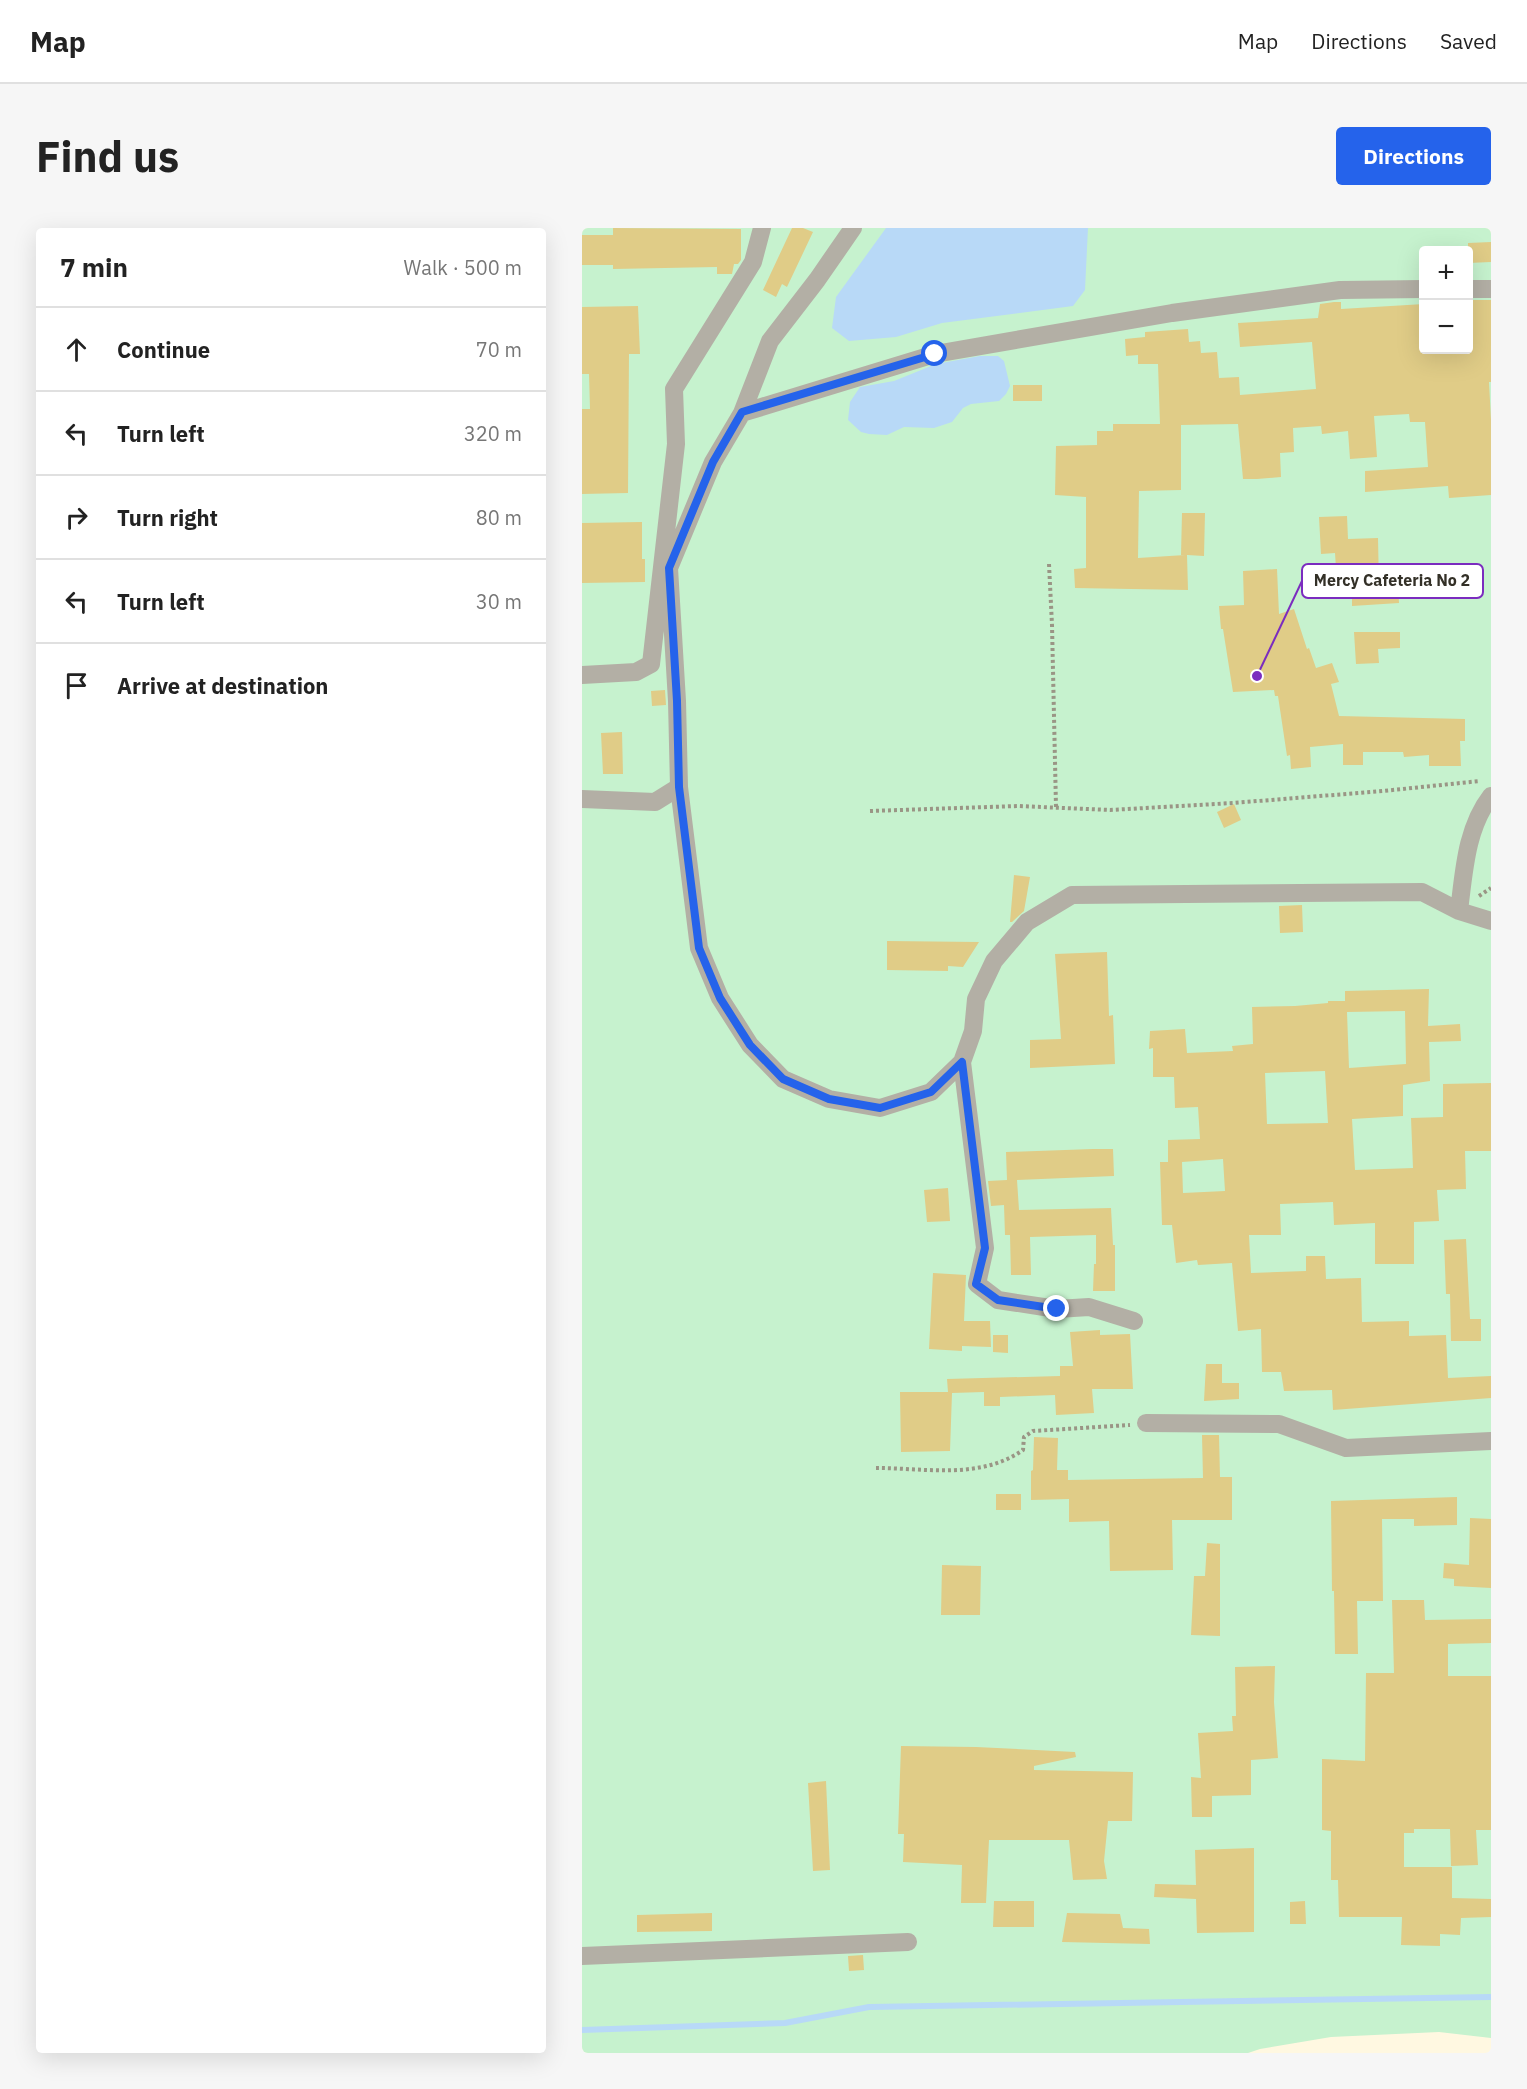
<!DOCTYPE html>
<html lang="en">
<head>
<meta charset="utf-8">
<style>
	:root { --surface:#fff; --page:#f6f6f6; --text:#222; --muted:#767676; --line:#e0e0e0; --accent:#2563eb }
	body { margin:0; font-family:"IBM Plex Sans",sans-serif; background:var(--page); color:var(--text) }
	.controls { position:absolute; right:18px; top:18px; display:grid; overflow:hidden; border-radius:6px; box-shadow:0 6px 24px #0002 }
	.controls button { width:54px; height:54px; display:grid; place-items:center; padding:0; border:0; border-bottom:2px solid var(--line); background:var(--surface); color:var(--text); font:30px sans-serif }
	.stop { position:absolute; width:18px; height:18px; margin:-14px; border:4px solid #2563eb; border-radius:50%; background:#fff }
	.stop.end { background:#2563eb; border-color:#fff; box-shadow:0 2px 6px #0008 }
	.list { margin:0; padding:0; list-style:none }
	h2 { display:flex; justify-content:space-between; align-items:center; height:78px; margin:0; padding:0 24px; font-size:26px }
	h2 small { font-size:20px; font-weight:400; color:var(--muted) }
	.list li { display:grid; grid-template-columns:39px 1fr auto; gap:18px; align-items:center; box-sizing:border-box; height:84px; padding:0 24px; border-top:2px solid var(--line) }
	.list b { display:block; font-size:22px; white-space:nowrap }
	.list em { font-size:20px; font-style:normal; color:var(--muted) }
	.icon { flex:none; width:33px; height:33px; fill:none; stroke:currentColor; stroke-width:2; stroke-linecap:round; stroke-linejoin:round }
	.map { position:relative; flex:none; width:909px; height:1825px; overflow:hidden; border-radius:6px }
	header { display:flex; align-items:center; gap:36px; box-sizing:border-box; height:84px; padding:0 30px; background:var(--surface); border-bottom:2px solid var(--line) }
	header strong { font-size:28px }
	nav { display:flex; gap:33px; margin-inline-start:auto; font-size:21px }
	.intro { display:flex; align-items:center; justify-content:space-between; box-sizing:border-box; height:144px; padding:0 36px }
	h1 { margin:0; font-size:42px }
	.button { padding:15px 27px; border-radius:6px; background:var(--accent); color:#fff; font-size:21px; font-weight:700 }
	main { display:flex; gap:36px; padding:0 36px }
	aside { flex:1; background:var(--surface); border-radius:6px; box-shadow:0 6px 24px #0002 }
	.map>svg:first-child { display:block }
	.green { fill:#c6f2ce; fill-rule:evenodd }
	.water { fill:#b8d9f7 }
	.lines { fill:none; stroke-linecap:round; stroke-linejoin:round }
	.stream { stroke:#b8d9f7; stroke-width:6 }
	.building { fill:#e0cc87; fill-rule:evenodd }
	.path { stroke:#9a9585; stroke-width:4; stroke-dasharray:3 3; stroke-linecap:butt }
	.minor { stroke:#b3afa5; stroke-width:18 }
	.route { stroke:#2563eb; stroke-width:8 }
	.leader { fill:none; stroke:#7b2cbf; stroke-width:2 }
	.callout-dot { fill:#7b2cbf; stroke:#fff; stroke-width:2 }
	.callout { fill:#fff; stroke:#7b2cbf; stroke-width:2 }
	.callout-label { font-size:16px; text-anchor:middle; font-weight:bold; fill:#333027 }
</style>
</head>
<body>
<header>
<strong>Map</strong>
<nav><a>Map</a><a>Directions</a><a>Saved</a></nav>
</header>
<div class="intro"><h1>Find us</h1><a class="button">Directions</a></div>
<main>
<aside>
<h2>7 min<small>Walk · 500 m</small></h2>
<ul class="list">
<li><svg class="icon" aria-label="ahead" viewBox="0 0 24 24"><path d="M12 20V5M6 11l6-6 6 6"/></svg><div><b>Continue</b></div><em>70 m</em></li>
<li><svg class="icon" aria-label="left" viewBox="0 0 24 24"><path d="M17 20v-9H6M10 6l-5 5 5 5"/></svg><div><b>Turn left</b></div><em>320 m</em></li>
<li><svg class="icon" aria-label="right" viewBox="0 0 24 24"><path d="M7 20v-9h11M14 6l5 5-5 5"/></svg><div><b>Turn right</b></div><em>80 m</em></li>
<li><svg class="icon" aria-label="left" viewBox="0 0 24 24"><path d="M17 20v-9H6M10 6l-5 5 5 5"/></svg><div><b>Turn left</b></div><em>30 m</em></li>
<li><svg class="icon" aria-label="arrive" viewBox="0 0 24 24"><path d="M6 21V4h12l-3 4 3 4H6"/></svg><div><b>Arrive at destination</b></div></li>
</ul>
</aside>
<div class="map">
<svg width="909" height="1825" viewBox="0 0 909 1825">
	<rect width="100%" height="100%" fill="#fff8e1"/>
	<path class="green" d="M 0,0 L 909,0 L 909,1810 L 857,1804 L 749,1809 L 678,1821 L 666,1825 L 0,1825 ZM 842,22 L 886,22 L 886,122 L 842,122 Z"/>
	<path class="water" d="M 304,0 L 506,0 L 503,62 L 491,78 L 360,95 L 314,109 L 267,113 L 250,100 L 254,69 Z
		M 398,128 L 416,128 L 422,133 L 428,158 L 424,166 L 417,173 L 389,176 L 381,180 L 370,194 L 352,200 L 322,199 L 305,207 L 287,206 L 279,204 L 266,192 L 268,174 L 278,159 L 312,153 L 354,136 Z"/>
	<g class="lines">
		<path class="stream" d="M 0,1802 L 203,1795 L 287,1779 L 909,1769"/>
	</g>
	<path class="building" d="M 31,0 L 159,1 L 159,32 L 156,36 L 152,36 L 150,46 L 135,46 L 135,39 L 31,41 L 31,37 L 0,37 L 0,7 L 31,7 Z
		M 210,0 L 221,0 L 231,4 L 205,59 L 200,56 L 194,69 L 181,62 Z
		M 909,14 L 909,34 L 886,35 L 886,15 Z
		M 887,72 L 909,72 L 909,154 L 907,154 L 909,192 L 909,267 L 867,270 L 866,258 L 783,264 L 783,243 L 846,239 L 843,194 L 828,194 L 827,186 L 792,188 L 795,229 L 768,231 L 766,203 L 740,206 L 739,198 L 711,200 L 712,224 L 698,225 L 699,249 L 675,251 L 661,251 L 656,196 L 599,197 L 599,262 L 557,263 L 556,330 L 603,327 L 599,327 L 600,285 L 623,285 L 622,328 L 605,327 L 606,362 L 493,360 L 492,341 L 504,340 L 504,269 L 473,267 L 474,218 L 515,217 L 515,203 L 531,203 L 531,196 L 578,196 L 576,136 L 556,136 L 556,127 L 544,128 L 543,111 L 563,109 L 563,104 L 606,101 L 607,114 L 618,113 L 619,125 L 635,124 L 637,150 L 657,149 L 658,167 L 734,161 L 730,114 L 658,119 L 656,95 L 736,90 L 738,76 L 752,74 L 759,74 L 759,81 L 842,76 L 842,122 L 889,122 Z
		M 56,78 L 58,126 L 47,126 L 46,265 L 0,266 L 0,181 L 8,181 L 7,146 L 0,146 L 0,79 Z
		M 431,157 L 460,157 L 460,173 L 431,173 Z
		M 765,288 L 766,311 L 796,310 L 797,358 L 816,357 L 817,375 L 770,378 L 770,371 L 756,371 L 753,325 L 739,326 L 737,289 Z
		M 60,294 L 60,331 L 63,331 L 63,354 L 0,355 L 0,295 Z
		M 695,341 L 697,386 L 712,381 L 725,421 L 727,420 L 734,440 L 750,435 L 757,454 L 749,456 L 757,488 L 883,491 L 883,513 L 878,513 L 879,538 L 847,538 L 847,527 L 822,529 L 821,524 L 781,524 L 781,537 L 761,537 L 761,516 L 728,519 L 729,539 L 709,541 L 708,527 L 705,528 L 696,468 L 693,468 L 692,462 L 651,464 L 641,401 L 639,401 L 637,378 L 662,377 L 661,343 Z
		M 772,404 L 818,404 L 818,420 L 796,421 L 797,435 L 774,436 Z
		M 83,462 L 84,477 L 70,478 L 69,463 Z
		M 40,504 L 41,546 L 21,546 L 19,505 Z
		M 652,576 L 659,592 L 642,600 L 635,584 Z
		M 432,647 L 448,649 L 442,683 L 430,694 L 428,694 Z
		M 720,677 L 721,704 L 698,705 L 697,678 Z
		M 305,713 L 397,714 L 381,739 L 366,738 L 366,743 L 305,742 Z
		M 525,724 L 527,788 L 531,787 L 533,836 L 448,840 L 448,812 L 479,811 L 473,726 Z
		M 847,761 L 846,798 L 878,796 L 879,813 L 847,814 L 848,853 L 821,857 L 821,888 L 770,891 L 773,942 L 831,940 L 829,890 L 861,889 L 861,856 L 909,855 L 909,923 L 883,923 L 884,961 L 855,962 L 857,993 L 832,994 L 832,1036 L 793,1036 L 793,995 L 752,997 L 751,974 L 698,976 L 699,1007 L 667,1007 L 669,1045 L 724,1043 L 724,1028 L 743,1028 L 744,1051 L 779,1050 L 780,1094 L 827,1093 L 827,1108 L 864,1107 L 866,1150 L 909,1148 L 909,1170 L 751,1182 L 750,1162 L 702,1163 L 699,1144 L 680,1144 L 679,1101 L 656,1103 L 650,1035 L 616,1037 L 615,1032 L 594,1035 L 590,997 L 580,997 L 578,934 L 586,934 L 586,912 L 618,911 L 616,879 L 593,880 L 592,849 L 571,849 L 571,820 L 567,821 L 568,803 L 603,801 L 605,825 L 651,823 L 650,818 L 671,816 L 670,779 L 713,778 L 746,775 L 746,773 L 763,773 L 763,763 ZM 823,783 L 824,836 L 767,840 L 765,784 ZM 743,843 L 746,895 L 685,896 L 683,845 ZM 641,931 L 643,963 L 601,965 L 600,934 Z
		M 511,921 L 531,921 L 532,948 L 435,952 L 437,982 L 529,980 L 531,1017 L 533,1017 L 533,1063 L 511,1063 L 512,1036 L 514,1036 L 514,1007 L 448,1009 L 449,1047 L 429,1047 L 428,1007 L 423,1007 L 422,977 L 409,978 L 406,953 L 425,952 L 424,924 Z
		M 366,960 L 368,993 L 345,994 L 342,962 Z
		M 884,1011 L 888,1091 L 899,1091 L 899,1113 L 869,1113 L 868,1066 L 864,1066 L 862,1012 Z
		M 351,1045 L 384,1047 L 382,1093 L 408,1093 L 409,1119 L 380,1118 L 380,1123 L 347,1121 Z
		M 518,1102 L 518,1107 L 548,1106 L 551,1161 L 510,1161 L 512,1185 L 474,1187 L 473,1167 L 418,1169 L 418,1178 L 402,1178 L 402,1164 L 370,1165 L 368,1223 L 319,1224 L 318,1164 L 366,1164 L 365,1151 L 478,1148 L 478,1138 L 491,1138 L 488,1104 Z
		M 411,1107 L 426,1107 L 426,1125 L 411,1124 Z
		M 624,1136 L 640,1136 L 640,1155 L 657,1155 L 657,1171 L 622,1173 Z
		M 620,1207 L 637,1207 L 638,1249 L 650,1249 L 650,1292 L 590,1292 L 591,1342 L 528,1343 L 527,1293 L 487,1294 L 487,1271 L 449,1272 L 449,1243 L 451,1242 L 452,1209 L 476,1210 L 475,1242 L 486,1242 L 486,1252 L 621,1250 Z
		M 414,1266 L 439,1266 L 439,1282 L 414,1282 Z
		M 875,1269 L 875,1297 L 832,1298 L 832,1291 L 800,1291 L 801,1373 L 775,1373 L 776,1426 L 753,1426 L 752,1363 L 750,1363 L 749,1273 Z
		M 888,1290 L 909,1291 L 909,1360 L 872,1358 L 872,1351 L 861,1350 L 862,1335 L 887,1337 Z
		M 625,1315 L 638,1316 L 638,1408 L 609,1407 L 612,1348 L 623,1348 Z
		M 360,1337 L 399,1338 L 398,1387 L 359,1387 Z
		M 810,1372 L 842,1372 L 843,1392 L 909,1391 L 909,1415 L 866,1416 L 866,1448 L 909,1448 L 909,1602 L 894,1602 L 896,1637 L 869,1638 L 868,1601 L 832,1601 L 832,1605 L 822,1605 L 822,1639 L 870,1639 L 870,1670 L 909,1671 L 909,1689 L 879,1690 L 878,1707 L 858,1706 L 858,1718 L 819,1717 L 820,1689 L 757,1689 L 756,1652 L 749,1652 L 749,1603 L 740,1602 L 740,1531 L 783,1533 L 784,1445 L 812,1445 Z
		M 693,1438 L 692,1474 L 696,1530 L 669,1532 L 669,1567 L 630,1568 L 630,1589 L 610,1589 L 609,1549 L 619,1550 L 616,1505 L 651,1503 L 650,1488 L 654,1488 L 653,1439 Z
		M 319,1518 L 394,1519 L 493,1524 L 494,1529 L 452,1538 L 452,1542 L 551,1544 L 550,1593 L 526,1593 L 522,1633 L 525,1651 L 491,1652 L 487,1612 L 407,1612 L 404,1675 L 379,1675 L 380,1637 L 321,1634 L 322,1606 L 316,1606 Z
		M 244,1553 L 248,1642 L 231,1643 L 226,1555 Z
		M 672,1620 L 672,1704 L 615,1705 L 614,1671 L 572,1669 L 573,1656 L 614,1657 L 613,1622 Z
		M 412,1673 L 452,1673 L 452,1699 L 411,1699 Z
		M 723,1673 L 724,1696 L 708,1696 L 708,1674 Z
		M 130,1685 L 130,1703 L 55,1704 L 55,1687 Z
		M 485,1685 L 538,1686 L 541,1700 L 567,1701 L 568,1716 L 480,1714 Z
		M 281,1727 L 282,1742 L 267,1743 L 266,1728 Z"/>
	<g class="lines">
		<path class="path" d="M 467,336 L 470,397 L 474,579
			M 288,583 L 436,578 L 528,582 L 651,575 L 801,563 L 898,553
			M 897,668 L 909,660
			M 294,1240 C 344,1240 398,1252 441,1222 L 442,1209 L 451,1203 L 548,1197"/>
		<path class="minor" d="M 271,0 L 235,52 L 188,113 L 160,185 L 131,234 L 87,340 L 95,473 L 97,559 L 117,720 L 138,770 L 168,817 L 201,851 L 247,871 L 298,880 L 349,864 L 380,834
			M 886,61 L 909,61
			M 160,185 L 353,126 L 590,85 L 758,62 L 842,61
			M 0,447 L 54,444 L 69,436 L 94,216 L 92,161 L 171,34 L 180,0
			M 0,571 L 73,574 L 97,559
			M 877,683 C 882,644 884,600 909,568
			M 552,1093 L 507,1079 L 475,1081 L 416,1072 L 395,1056 L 403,1020 L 380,834 L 391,803 L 394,771 L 412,733 L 445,694 L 490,667 L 840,664 L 877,683 L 909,693
			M 564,1195 L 697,1196 L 764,1220 L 909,1213
			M 0,1728 L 326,1714"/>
	</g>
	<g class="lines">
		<path class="route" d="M 353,126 L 160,184 L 131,234 L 87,340 L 95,473 L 97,559 L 117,720 L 138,770 L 168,817 L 201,851 L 247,871 L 298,880 L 349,864 L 380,834 L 403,1020 L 394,1056 L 416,1072 L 475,1081"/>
	</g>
	<path class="leader" d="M675 448L720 353"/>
	<circle class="callout-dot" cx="675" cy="448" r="6"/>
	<rect class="callout" x="720" y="336" width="181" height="34" rx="6"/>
	<g class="callout-label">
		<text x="810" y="358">Mercy Cafeteria No 2</text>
	</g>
</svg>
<div class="controls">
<button>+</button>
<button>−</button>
</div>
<div class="stop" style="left:353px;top:126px"></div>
<div class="stop end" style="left:475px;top:1081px"></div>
</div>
</main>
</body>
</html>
